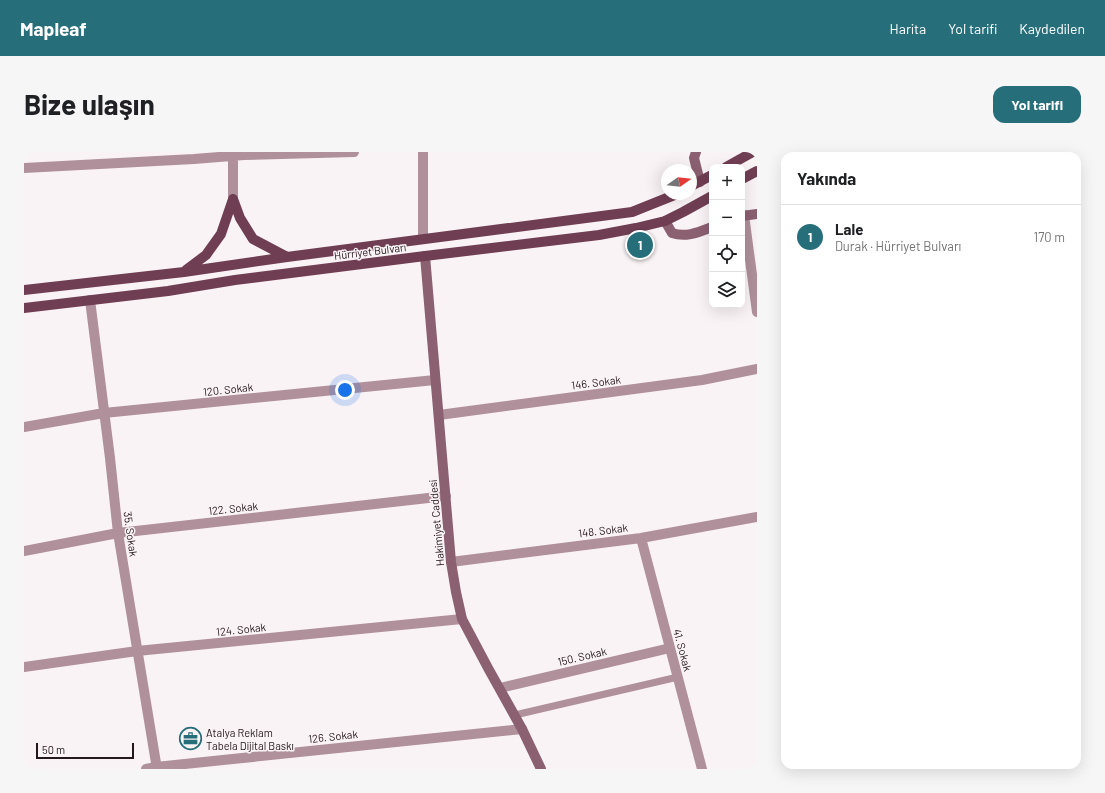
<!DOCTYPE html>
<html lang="tr">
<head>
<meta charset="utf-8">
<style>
	:root { --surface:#fff; --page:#f6f6f6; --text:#202124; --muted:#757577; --line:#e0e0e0; --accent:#266e7a }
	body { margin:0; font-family:Barlow,sans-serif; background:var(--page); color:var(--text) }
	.controls { position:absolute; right:12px; top:12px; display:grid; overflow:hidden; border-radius:8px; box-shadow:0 4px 16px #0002 }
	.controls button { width:36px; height:36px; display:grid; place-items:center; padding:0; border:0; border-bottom:1px solid var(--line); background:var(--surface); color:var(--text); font:20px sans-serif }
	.compass { position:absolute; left:637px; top:12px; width:36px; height:36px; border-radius:50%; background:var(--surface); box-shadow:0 4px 16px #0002; rotate:76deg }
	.scale { position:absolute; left:12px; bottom:10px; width:98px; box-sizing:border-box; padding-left:4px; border:2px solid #24181d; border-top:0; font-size:11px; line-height:14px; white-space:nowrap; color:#24181d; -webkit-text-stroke:3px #faf3f5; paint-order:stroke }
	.you { position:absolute; left:321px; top:238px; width:14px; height:14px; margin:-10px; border:3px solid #fff; border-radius:50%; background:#1a73e8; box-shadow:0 0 0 6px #1a73e833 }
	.badge { display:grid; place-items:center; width:26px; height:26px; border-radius:50%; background:var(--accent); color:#fff; font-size:13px; font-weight:700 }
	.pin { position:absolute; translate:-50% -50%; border:2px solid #fff; box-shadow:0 1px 4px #0006 }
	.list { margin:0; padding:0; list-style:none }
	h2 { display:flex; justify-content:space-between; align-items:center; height:52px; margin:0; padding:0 16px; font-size:17px }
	h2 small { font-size:13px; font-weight:400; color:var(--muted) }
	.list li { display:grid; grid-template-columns:26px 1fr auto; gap:12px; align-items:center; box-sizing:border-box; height:64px; padding:0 16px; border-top:1px solid var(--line) }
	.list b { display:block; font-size:15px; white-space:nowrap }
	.list p { margin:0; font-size:13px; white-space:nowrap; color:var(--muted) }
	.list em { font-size:13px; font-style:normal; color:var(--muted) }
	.icon { flex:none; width:22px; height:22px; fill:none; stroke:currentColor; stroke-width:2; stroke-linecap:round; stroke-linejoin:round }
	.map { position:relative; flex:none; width:733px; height:617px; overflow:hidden; border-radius:12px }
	header { display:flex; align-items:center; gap:24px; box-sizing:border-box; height:56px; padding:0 20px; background:var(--accent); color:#fff }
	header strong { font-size:19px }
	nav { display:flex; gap:22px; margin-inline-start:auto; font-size:14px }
	.intro { display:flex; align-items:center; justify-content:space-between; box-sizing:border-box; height:96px; padding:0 24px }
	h1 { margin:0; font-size:28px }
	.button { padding:10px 18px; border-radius:12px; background:var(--accent); color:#fff; font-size:14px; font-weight:700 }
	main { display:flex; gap:24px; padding:0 24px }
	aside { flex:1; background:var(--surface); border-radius:12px; box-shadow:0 4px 16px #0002 }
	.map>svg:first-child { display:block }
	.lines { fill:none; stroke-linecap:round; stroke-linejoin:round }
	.lane { stroke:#af909b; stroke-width:7 }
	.street { stroke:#af909b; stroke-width:10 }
	.secondary { stroke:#8b6071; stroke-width:10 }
	.primary { stroke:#703e53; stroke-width:10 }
	.labels { text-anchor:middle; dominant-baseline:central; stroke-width:3; stroke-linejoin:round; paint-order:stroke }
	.street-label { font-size:11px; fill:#24181d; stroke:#faf3f5 }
	.poi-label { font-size:11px; fill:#24181d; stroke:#faf3f5; text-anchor:start }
</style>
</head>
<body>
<header>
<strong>Mapleaf</strong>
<nav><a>Harita</a><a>Yol tarifi</a><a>Kaydedilen</a></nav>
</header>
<div class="intro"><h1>Bize ulaşın</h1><a class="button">Yol tarifi</a></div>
<main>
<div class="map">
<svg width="733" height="617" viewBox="0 0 733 617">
	<rect width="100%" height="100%" fill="#faf3f5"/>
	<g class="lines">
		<path class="lane" d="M 491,563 L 654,525"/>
		<path class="street" d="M 399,0 L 399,86
			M 209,4 L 209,47
			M 0,16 L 170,7 L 220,3 L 330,0
			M 720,63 L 733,160
			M 66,148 L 86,306 L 94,381 L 133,617
			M 415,263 L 678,228 L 733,217
			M 0,275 L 80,261 L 411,228
			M 617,386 L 678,617
			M 0,399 L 94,381 L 422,344
			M 427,410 L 617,386 L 733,365
			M 0,515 L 113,499 L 438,467
			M 476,536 L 646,496
			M 122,617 L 132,615 L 498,577"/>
		<path class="secondary" d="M 672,0 L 670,6 L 676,30
			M 718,64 L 733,62
			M 641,69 L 648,81 C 662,86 675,80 688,75
			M 401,104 L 427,410 L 432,440 L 438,467 L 464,516 L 498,577 L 517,617"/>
		<path class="primary" d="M 702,15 L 729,0
			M 718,27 L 733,19
			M 667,34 L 688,23
			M 209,47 L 216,66 L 229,87 L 263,105
			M 162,118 L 182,103 L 197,82 L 209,47
			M 0,138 L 160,120 L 263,105 L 608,60 L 653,42
			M 0,156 L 144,139 L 211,128 L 401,104 L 575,83 L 612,76 L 641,69 L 659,60 L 688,44"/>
	</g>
	<defs>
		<symbol id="office-ring" viewBox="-11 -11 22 22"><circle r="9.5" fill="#faf3f5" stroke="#266e7a" stroke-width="1.5"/><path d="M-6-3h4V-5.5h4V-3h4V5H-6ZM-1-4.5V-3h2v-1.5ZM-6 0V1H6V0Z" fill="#266e7a"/></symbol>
	</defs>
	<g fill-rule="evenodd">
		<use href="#office-ring" x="154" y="574" width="25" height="25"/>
	</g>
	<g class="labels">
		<g class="street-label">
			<text transform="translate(346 99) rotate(-7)">Hürriyet Bulvarı</text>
			<text transform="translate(572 230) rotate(-7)">146. Sokak</text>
			<text transform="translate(204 237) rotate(-6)">120. Sokak</text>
			<text transform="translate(209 356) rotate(-6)">122. Sokak</text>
			<text transform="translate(412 371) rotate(-95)">Hakimiyet Caddesi</text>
			<text transform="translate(579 378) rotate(-7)">148. Sokak</text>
			<text transform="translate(107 382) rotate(82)">35. Sokak</text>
			<text transform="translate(217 477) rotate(-6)">124. Sokak</text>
			<text transform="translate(659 498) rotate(75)">41. Sokak</text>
			<text transform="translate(558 504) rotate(-13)">150. Sokak</text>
			<text transform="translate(309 584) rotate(-6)">126. Sokak</text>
		</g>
		<g class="poi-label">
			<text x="182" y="580">Atalya Reklam<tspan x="182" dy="13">Tabela Dijital Baskı</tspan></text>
		</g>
	</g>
</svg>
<div class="controls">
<button>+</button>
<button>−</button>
<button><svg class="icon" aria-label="locate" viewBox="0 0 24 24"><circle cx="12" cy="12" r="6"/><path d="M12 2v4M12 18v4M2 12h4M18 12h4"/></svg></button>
<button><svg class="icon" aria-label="layers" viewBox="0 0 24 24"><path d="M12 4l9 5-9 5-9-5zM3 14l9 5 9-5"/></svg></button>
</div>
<svg class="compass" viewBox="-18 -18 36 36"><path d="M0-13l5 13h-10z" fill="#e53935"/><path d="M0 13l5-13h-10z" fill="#757577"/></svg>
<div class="scale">50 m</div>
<div class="you"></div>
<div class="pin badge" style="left:616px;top:93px">1</div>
</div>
<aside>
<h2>Yakında<small></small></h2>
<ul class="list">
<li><span class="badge">1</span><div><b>Lale</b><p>Durak · Hürriyet Bulvarı</p></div><em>170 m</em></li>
</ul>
</aside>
</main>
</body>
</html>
